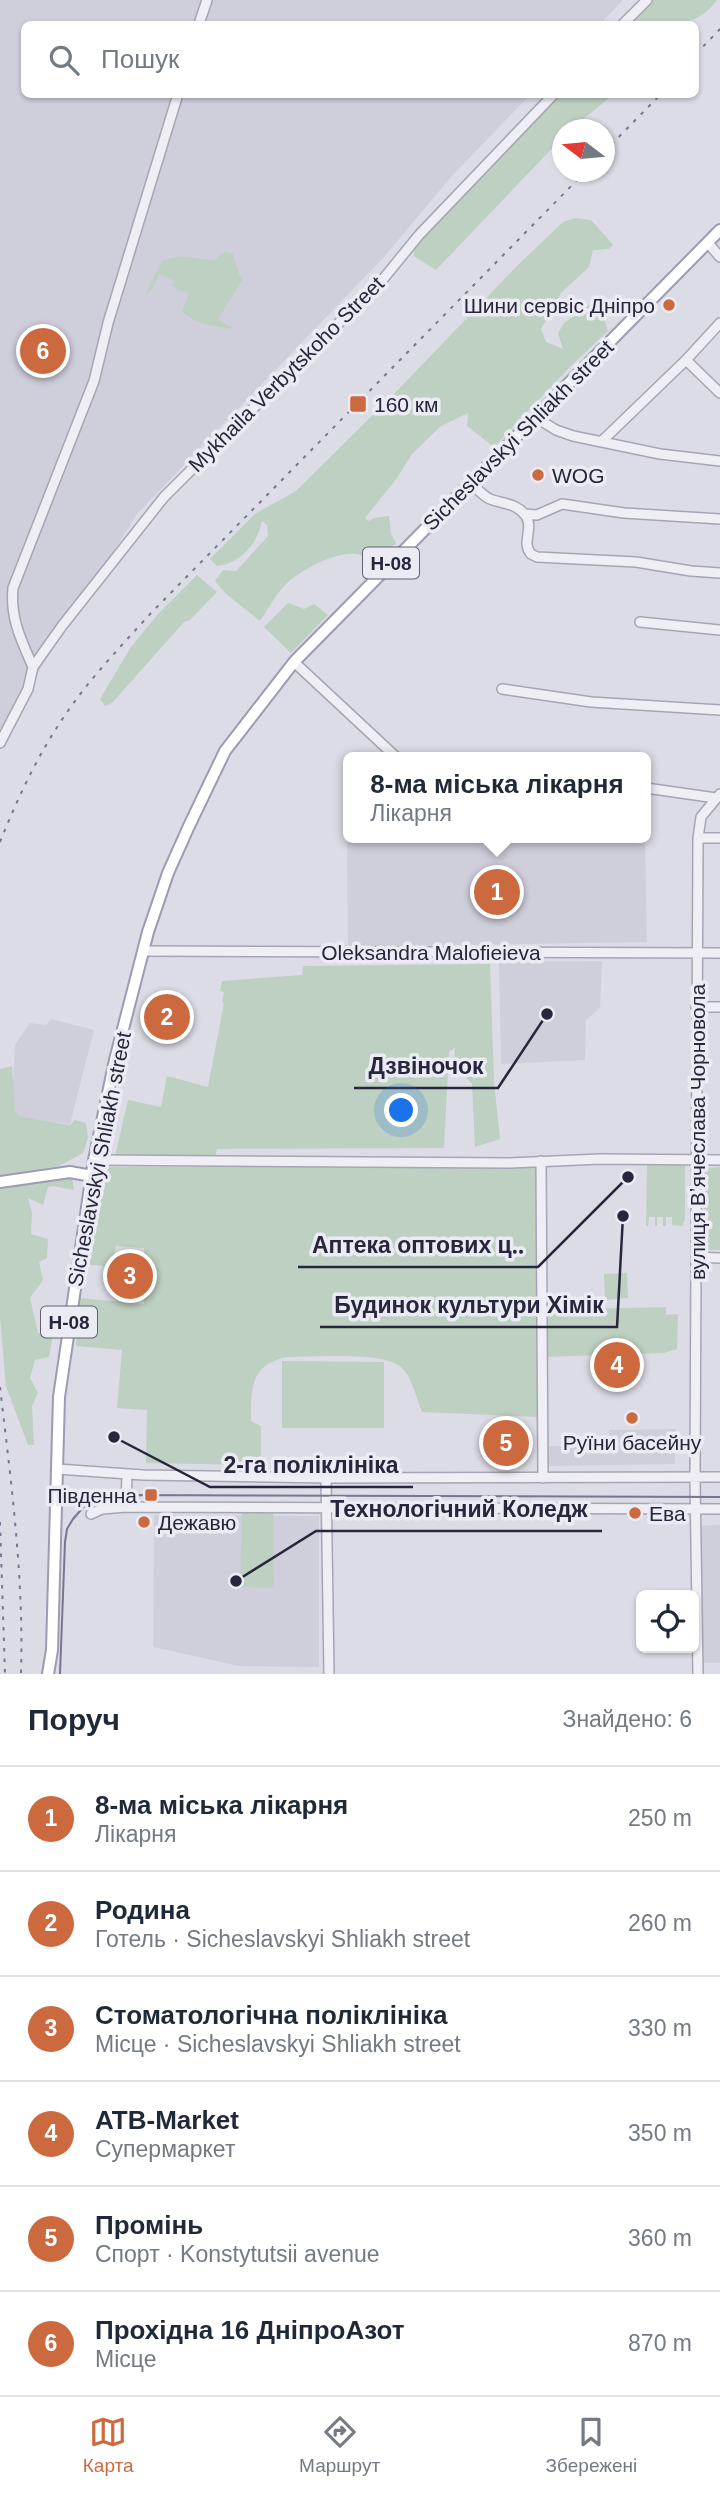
<!DOCTYPE html>
<html lang="uk">
<head>
<meta charset="utf-8">
<style>
	:root { --surface:#fff; --page:#f6f6f7; --text:#1f2937; --muted:#747a83; --line:#e0e1e3; --accent:#cc693f }
	body { margin:0; font-family:Helvetica,sans-serif; background:var(--page); color:var(--text) }
	.controls { position:absolute; right:21px; bottom:21px; display:grid; overflow:hidden; border-radius:10px; box-shadow:0 2px 5px #0004 }
	.controls button { width:63px; height:63px; display:grid; place-items:center; padding:0; border:0; border-bottom:2px solid var(--line); background:var(--surface); color:var(--text); font:35px sans-serif }
	.compass { position:absolute; left:552px; top:119px; width:63px; height:63px; border-radius:50%; background:var(--surface); box-shadow:0 2px 5px #0004; rotate:286deg }
	.you { position:absolute; left:402px; top:1111px; width:24px; height:24px; margin:-18px; border:5px solid #fff; border-radius:50%; background:#1a73e8; box-shadow:0 0 0 10px #1a73e833 }
	.badge { display:grid; place-items:center; width:46px; height:46px; border-radius:50%; background:var(--accent); color:#fff; font-size:23px; font-weight:700 }
	.pin { position:absolute; translate:-50% -50%; border:4px solid #fff; box-shadow:0 2px 7px #0006 }
	.popup { position:absolute; left:343px; top:752px; width:308px; height:91px; box-sizing:border-box; display:grid; place-content:center; border-radius:10px; background:var(--surface); filter:drop-shadow(0 2px 5px #0005); font-size:23px; white-space:nowrap; color:var(--muted) }
	.popup b { font-size:26px; color:var(--text) }
	.popup::after { content:''; position:absolute; left:50%; top:100%; margin-left:-14px; border:14px solid transparent; border-top-color:var(--surface) }
	.list { margin:0; padding:0; list-style:none }
	h2 { display:flex; justify-content:space-between; align-items:center; height:91px; margin:0; padding:0 28px; font-size:30px }
	h2 small { font-size:23px; font-weight:400; color:var(--muted) }
	.list li { display:grid; grid-template-columns:46px 1fr auto; gap:21px; align-items:center; box-sizing:border-box; height:105px; padding:0 28px; border-top:2px solid var(--line) }
	.list b { display:block; font-size:26px; white-space:nowrap }
	.list p { margin:0; font-size:23px; white-space:nowrap; color:var(--muted) }
	.list em { font-size:23px; font-style:normal; color:var(--muted) }
	.icon { flex:none; width:38px; height:38px; fill:none; stroke:currentColor; stroke-width:2; stroke-linecap:round; stroke-linejoin:round }
	.map { position:relative; flex:none; width:720px; height:1674px; overflow:hidden }
	.search { position:absolute; background:var(--surface); box-shadow:0 2px 5px #0004; left:21px; right:21px; top:21px; height:77px; display:flex; align-items:center; gap:18px; box-sizing:border-box; padding:0 24px; border-radius:10px; color:var(--muted); font-size:26px }
	.sheet { height:721px; background:var(--surface) }
	nav { display:flex; justify-content:space-around; align-items:center; box-sizing:border-box; height:98px; border-top:2px solid var(--line); background:var(--surface); font-size:19px; color:var(--muted) }
	nav a { display:grid; justify-items:center; gap:4px }
	nav .on { color:var(--accent) }
	.map>svg:first-child { display:block }
	.built { fill:#cfcedb }
	.green { fill:#bdd0c1 }
	.lines { fill:none; stroke-linecap:round; stroke-linejoin:round }
	.minor-casing { stroke:#a6a5b3; stroke-width:12 }
	.major-casing { stroke:#9c9bb2; stroke-width:14 }
	.minor { stroke:#efeef4; stroke-width:9 }
	.major { stroke:#fff; stroke-width:10 }
	.tram { stroke:#77758f; stroke-width:2 }
	.rail { stroke:#77758f; stroke-width:2; stroke-dasharray:3.5 7; stroke-linecap:butt }
	.poi-dot { fill:#cc693f; stroke:#ebebf4; stroke-width:2.5 }
	.labels { text-anchor:middle; dominant-baseline:central; stroke-width:7; stroke-linejoin:round; paint-order:stroke }
	.shield { fill:#ebebf4; stroke:#626173; stroke-width:2 }
	.shield-label { font-size:19px; font-weight:bold; fill:#28263c }
	.poi-label { font-size:21px; fill:#28263c; stroke:#ebebf4; text-anchor:start }
	.street-label { font-size:21px; fill:#28263c; stroke:#ebebf4 }
	.leader { fill:none; stroke:#28263c; stroke-width:2.5 }
	.callout-dot { fill:#28263c; stroke:#ebebf4; stroke-width:2.5 }
	.callout-label { font-size:23px; text-anchor:middle; font-weight:bold; fill:#28263c; stroke:#ebebf4; stroke-width:7; stroke-linejoin:round; paint-order:stroke }
</style>
</head>
<body>
<div class="map">
<svg width="720" height="1674" viewBox="0 0 720 1674">
	<rect width="100%" height="100%" fill="#dcdce6"/>
	<path class="built" d="M 0,0 L 623,0 L 600,24 L 24,24 L 24,94 L 530,95 L 451,177 L 384,257 L 137,514 L 0,733 Z
		M 645,838 L 647,942 L 348,947 L 347,842 Z
		M 602,961 L 600,1008 L 586,1020 L 585,1060 L 501,1064 L 499,962 Z
		M 51,1019 L 94,1030 L 70,1124 L 11,1117 L 15,1045 L 30,1023 L 46,1025 Z
		M 676,1429 L 675,1464 L 545,1466 L 545,1446 L 581,1446 L 581,1437 L 609,1437 L 609,1430 Z
		M 154,1515 L 319,1516 L 319,1667 L 239,1666 L 153,1647 Z
		M 720,1525 L 720,1663 L 701,1663 L 696,1526 Z"/>
	<path class="green" d="M 649,0 L 717,0 C 694,32 660,24 625,24 Z
		M 557,95 L 613,95 L 571,129 L 562,130 L 562,138 L 436,270 L 414,256 L 413,247 Z
		M 575,218 L 591,220 L 613,245 L 609,249 L 593,250 L 589,267 L 561,293 L 541,329 L 546,342 L 563,349 L 558,333 L 564,323 L 596,300 L 606,304 L 605,322 L 608,331 L 571,366 L 494,447 L 467,426 L 468,413 L 441,426 L 412,454 L 397,478 L 365,518 L 369,521 L 374,518 L 389,516 L 391,534 L 396,543 L 375,565 C 370,560 364,555 356,554 C 335,551 301,570 286,584 C 276,594 268,609 260,621 L 225,593 L 215,581 L 223,570 L 236,571 L 268,536 L 267,525 L 262,521 C 258,543 240,564 217,566 L 210,559 L 255,514 L 296,491 L 395,393 L 519,264 L 563,222 Z
		M 227,252 L 233,254 L 239,274 L 243,279 L 218,319 L 233,329 C 214,326 196,325 182,311 L 189,294 L 172,286 L 174,281 L 160,274 L 151,291 L 145,295 L 162,261 C 182,252 196,260 216,260 L 222,253 Z
		M 197,575 L 217,592 L 190,620 L 184,622 L 112,703 L 105,706 L 100,699 L 131,647 L 158,614 Z
		M 288,603 L 304,609 L 314,604 L 328,615 L 291,653 L 264,627 Z
		M 490,964 L 494,1081 L 500,1139 L 475,1147 L 472,1084 L 454,1065 L 455,1047 L 449,1052 L 444,1148 L 217,1149 L 215,1157 L 115,1156 L 128,1100 L 161,1107 L 167,1076 L 208,1087 L 224,1003 L 222,1002 L 224,992 L 220,991 L 222,981 L 302,975 L 303,966 Z
		M 12,1066 L 15,1111 L 21,1117 L 70,1125 L 75,1120 L 86,1123 L 88,1138 L 83,1153 L 59,1166 L 0,1176 L 0,1069 Z
		M 647,1164 L 685,1164 L 685,1220 L 682,1226 L 672,1225 L 672,1217 L 666,1217 L 666,1226 L 663,1226 L 663,1217 L 657,1217 L 657,1226 L 655,1226 L 655,1217 L 649,1217 L 648,1226 L 646,1226 Z
		M 539,1166 L 537,1417 L 422,1412 C 416,1397 412,1377 401,1367 C 383,1351 312,1357 286,1357 C 250,1366 251,1388 251,1421 L 261,1426 L 261,1465 L 146,1463 L 147,1410 L 117,1408 L 122,1350 L 76,1346 L 80,1298 L 144,1304 L 144,1248 L 116,1246 L 112,1267 L 85,1264 L 100,1167 Z
		M 720,1167 L 720,1250 L 708,1250 L 704,1245 L 704,1171 L 707,1168 Z
		M 66,1176 L 72,1178 L 74,1190 L 53,1186 L 48,1187 L 43,1205 L 28,1198 L 32,1213 L 31,1234 L 48,1239 L 47,1258 L 39,1262 L 43,1280 L 30,1298 L 38,1333 L 53,1333 L 49,1357 L 35,1360 L 30,1378 L 38,1393 L 32,1406 L 34,1445 L 28,1445 L 6,1386 L 0,1318 L 0,1186 Z
		M 627,1273 L 628,1298 L 605,1300 L 604,1274 Z
		M 666,1307 L 666,1315 L 678,1314 L 677,1349 L 664,1353 L 543,1357 L 543,1310 Z
		M 282,1361 L 384,1362 L 384,1428 L 282,1428 Z
		M 242,1513 L 273,1513 L 274,1588 L 240,1587 Z"/>
	<g class="lines">
		<defs>
			<path id="minor" d="M 199,24 L 207,0
				M 623,24 L 647,0
				M 708,243 L 720,257
				M 720,323 L 686,360 L 720,393
				M 535,417 L 556,430 L 573,436 L 660,454 L 720,461
				M 602,441 L 686,360
				M 476,488 C 480,492 485,497 490,499 C 503,504 517,503 526,516 C 534,529 521,542 531,554 L 537,557 L 636,562 L 691,571 L 720,573
				M 524,514 L 537,515 L 562,504 L 624,513 L 720,519
				M 640,622 L 720,630
				M 294,662 L 396,757
				M 33,667 C 21,640 10,618 13,588 L 94,381 L 108,323 L 178,94
				M 502,689 L 591,702 L 720,710
				M 0,743 L 28,689 L 33,667 L 62,626 L 164,497 L 384,278 L 419,235 L 554,94
				M 646,788 L 716,798
				M 698,838 L 720,838
				M 143,951 L 720,953
				M 696,1007 L 720,1007
				M 94,1160 L 510,1163 L 600,1159 L 720,1160
				M 541,1161 L 543,1478
				M 696,1257 L 720,1258
				M 57,1469 L 143,1475 L 326,1478 L 720,1477
				M 326,1478 L 329,1674
				M 126,1507 L 127,1474
				M 91,1514 L 102,1509 L 126,1507 L 720,1509
				M 698,1674 L 695,1478 L 698,838 L 701,817 L 720,794"/>
			<path id="major" d="M 0,1182 L 70,1172 L 92,1176
				M 48,1674 L 52,1650 L 59,1397 L 94,1160 L 115,1060 L 148,932 L 168,873 L 189,826 L 225,751 L 294,662 L 720,230"/>
		</defs>
		<use href="#minor" class="minor-casing"/>
		<use href="#major" class="major-casing"/>
		<use href="#minor" class="minor"/>
		<use href="#major" class="major"/>
		<path class="tram" d="M 60,1674 L 65,1542 L 67,1529 L 73,1519 L 87,1503 L 96,1499 L 113,1495 L 720,1497"/>
		<path class="rail" d="M 696,54 L 720,29
			M 604,152 L 661,94
			M 0,842 C 19,795 40,750 70,708 C 94,674 123,644 151,613 L 585,172
			M 0,1387 C 11,1482 24,1577 21,1674
			M 0,1522 L 5,1674"/>
	</g>
	<g class="poi-dot">
		<circle cx="669" cy="305" r="7"/>
		<rect x="349" y="395" width="18" height="18" rx="3.5"/>
		<circle cx="538" cy="475" r="7"/>
		<circle cx="632" cy="1418" r="7"/>
		<rect x="144" y="1488" width="14" height="14" rx="3.5"/>
		<circle cx="635" cy="1513" r="7"/>
		<circle cx="144" cy="1522" r="7"/>
	</g>
	<g class="labels">
		<g class="shield">
			<rect x="363" y="547.5" width="56" height="31" rx="5"/>
			<rect x="41" y="1306.5" width="56" height="31" rx="5"/>
		</g>
		<g class="shield-label">
			<text x="391" y="563">Н-08</text>
			<text x="69" y="1322">Н-08</text>
		</g>
		<g class="poi-label">
			<text x="655" y="305" text-anchor="end">Шини сервіс Дніпро</text>
			<text x="374" y="404">160 км</text>
			<text x="552" y="475">WOG</text>
			<text x="632" y="1442" text-anchor="middle">Руїни басейну</text>
			<text x="137" y="1495" text-anchor="end">Південна</text>
			<text x="649" y="1513">Ева</text>
			<text x="158" y="1522">Дежавю</text>
		</g>
		<g class="street-label">
			<text transform="translate(286 374) rotate(-45)">Mykhaila Verbytskoho Street</text>
			<text transform="translate(518 435) rotate(-45)">Sicheslavskyi Shliakh street</text>
			<text x="431" y="952">Oleksandra Malofieieva</text>
			<text transform="translate(697 1132) rotate(-90)">вулиця Вʼячеслава Чорновола</text>
			<text transform="translate(99 1159) rotate(-79)">Sicheslavskyi Shliakh street</text>
		</g>
	</g>
	<path class="leader" d="M547 1014L498 1088H354M628 1177L538 1267H298M623 1216L617 1327H320M114 1437L210 1487H413M236 1581L316 1531H602"/>
	<g class="callout-dot">
		<circle cx="547" cy="1014" r="7"/>
		<circle cx="628" cy="1177" r="7"/>
		<circle cx="623" cy="1216" r="7"/>
		<circle cx="114" cy="1437" r="7"/>
		<circle cx="236" cy="1581" r="7"/>
	</g>
	<g class="callout-label">
		<text x="426" y="1074">Дзвіночок</text>
		<text x="418" y="1253">Аптека оптових ц‥</text>
		<text x="469" y="1313">Будинок культури Хімік</text>
		<text x="311" y="1473">2-га поліклініка</text>
		<text x="459" y="1517">Технологічний Коледж</text>
	</g>
</svg>
<div class="controls">
<button><svg class="icon" aria-label="locate" viewBox="0 0 24 24"><circle cx="12" cy="12" r="6"/><path d="M12 2v4M12 18v4M2 12h4M18 12h4"/></svg></button>
</div>
<svg class="compass" viewBox="-18 -18 36 36"><path d="M0-13l5 13h-10z" fill="#e53935"/><path d="M0 13l5-13h-10z" fill="#747a83"/></svg>
<div class="you"></div>
<div class="pin badge" style="left:497px;top:892px">1</div>
<div class="popup"><b>8-ма міська лікарня</b>Лікарня</div>
<div class="pin badge" style="left:167px;top:1017px">2</div>
<div class="pin badge" style="left:130px;top:1276px">3</div>
<div class="pin badge" style="left:617px;top:1365px">4</div>
<div class="pin badge" style="left:506px;top:1443px">5</div>
<div class="pin badge" style="left:43px;top:351px">6</div>
<div class="search"><svg class="icon" aria-label="search" viewBox="0 0 24 24"><circle cx="10" cy="10" r="6"/><path d="M15 15l6 6"/></svg>Пошук</div>
</div>
<section class="sheet">
<h2>Поруч<small>Знайдено: 6</small></h2>
<ul class="list">
<li><span class="badge">1</span><div><b>8-ма міська лікарня</b><p>Лікарня</p></div><em>250 m</em></li>
<li><span class="badge">2</span><div><b>Родина</b><p>Готель · Sicheslavskyi Shliakh street</p></div><em>260 m</em></li>
<li><span class="badge">3</span><div><b>Стоматологічна поліклініка</b><p>Місце · Sicheslavskyi Shliakh street</p></div><em>330 m</em></li>
<li><span class="badge">4</span><div><b>ATB-Market</b><p>Супермаркет</p></div><em>350 m</em></li>
<li><span class="badge">5</span><div><b>Промінь</b><p>Спорт · Konstytutsii avenue</p></div><em>360 m</em></li>
<li><span class="badge">6</span><div><b>Прохідна 16 ДніпроАзот</b><p>Місце</p></div><em>870 m</em></li>
</ul>
</section>
<nav>
<a class="on"><svg class="icon" aria-label="map" viewBox="0 0 24 24"><path d="M3 6l6-2 6 2 6-2v14l-6 2-6-2-6 2zM9 4v14M15 6v14"/></svg>Карта</a>
<a><svg class="icon" aria-label="directions" viewBox="0 0 24 24"><path d="M12 3l9 9-9 9-9-9zM9 14v-3h6M13 9l2 2-2 2"/></svg>Маршрут</a>
<a><svg class="icon" aria-label="saved" viewBox="0 0 24 24"><path d="M7 4h10v16l-5-4-5 4z"/></svg>Збережені</a>
</nav>
</body>
</html>
